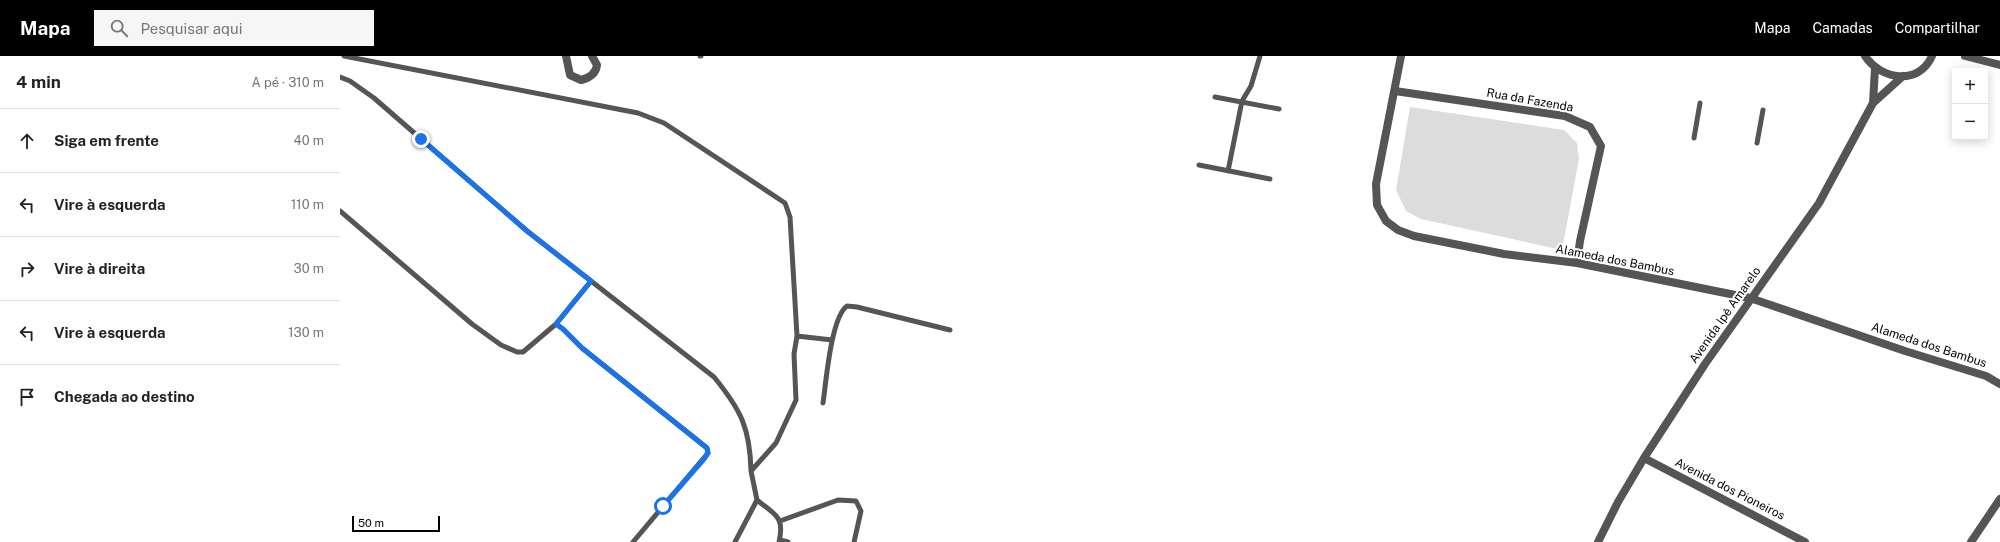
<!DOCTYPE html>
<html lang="pt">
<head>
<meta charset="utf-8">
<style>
	:root { --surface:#fff; --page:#f6f6f6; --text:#222; --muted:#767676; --line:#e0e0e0; --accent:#000 }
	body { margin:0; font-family:"Public Sans",sans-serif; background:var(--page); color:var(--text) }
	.controls { position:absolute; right:12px; top:12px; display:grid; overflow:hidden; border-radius:0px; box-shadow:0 2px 10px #0003 }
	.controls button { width:36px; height:36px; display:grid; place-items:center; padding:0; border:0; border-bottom:1px solid var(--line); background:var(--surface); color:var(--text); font:20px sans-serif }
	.scale { position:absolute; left:12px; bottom:10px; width:88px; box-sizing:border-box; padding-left:4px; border:2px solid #000; border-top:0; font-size:11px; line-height:14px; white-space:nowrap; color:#000; -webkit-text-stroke:3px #fff; paint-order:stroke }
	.stop { position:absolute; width:12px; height:12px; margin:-9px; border:3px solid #1a73e8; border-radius:50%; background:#fff }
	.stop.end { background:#1a73e8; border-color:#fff; box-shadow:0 1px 4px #0008 }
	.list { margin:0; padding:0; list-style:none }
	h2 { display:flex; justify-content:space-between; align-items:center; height:52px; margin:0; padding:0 16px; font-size:17px }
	h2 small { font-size:13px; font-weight:400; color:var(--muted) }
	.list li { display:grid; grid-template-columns:26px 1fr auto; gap:12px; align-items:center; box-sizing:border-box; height:64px; padding:0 16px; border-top:1px solid var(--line) }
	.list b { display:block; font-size:15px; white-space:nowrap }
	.list em { font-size:13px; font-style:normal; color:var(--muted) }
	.icon { flex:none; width:22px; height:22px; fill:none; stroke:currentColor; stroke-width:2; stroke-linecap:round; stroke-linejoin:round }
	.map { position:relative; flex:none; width:1660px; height:486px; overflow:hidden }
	header { display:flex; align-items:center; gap:24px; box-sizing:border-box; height:56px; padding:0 20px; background:var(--accent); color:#fff }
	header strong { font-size:19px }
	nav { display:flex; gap:22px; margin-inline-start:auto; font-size:14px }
	.search { width:280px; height:36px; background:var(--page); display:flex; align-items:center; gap:10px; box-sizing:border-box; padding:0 14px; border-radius:0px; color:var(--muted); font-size:15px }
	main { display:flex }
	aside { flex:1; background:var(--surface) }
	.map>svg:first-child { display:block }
	.green { fill:#dcdcdc }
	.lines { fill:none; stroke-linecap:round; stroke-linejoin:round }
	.lane { stroke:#555; stroke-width:5 }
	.street { stroke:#555; stroke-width:8 }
	.route { stroke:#1a73e8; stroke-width:5 }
	.labels { text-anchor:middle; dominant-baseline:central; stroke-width:4; stroke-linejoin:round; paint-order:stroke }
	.street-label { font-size:12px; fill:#000; stroke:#fff }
</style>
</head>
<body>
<header>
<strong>Mapa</strong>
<div class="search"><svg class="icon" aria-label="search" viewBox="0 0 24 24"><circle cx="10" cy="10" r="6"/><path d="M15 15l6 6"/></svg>Pesquisar aqui</div>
<nav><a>Mapa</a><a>Camadas</a><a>Compartilhar</a></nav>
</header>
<main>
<aside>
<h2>4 min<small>A pé · 310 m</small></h2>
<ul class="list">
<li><svg class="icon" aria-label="ahead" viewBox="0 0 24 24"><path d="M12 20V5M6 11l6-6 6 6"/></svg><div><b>Siga em frente</b></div><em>40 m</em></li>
<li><svg class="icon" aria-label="left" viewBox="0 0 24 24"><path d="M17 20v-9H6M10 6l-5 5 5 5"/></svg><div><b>Vire à esquerda</b></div><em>110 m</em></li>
<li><svg class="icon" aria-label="right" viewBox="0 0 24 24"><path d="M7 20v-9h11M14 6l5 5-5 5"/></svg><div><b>Vire à direita</b></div><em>30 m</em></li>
<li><svg class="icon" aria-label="left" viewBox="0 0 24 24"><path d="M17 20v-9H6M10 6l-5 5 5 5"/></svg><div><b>Vire à esquerda</b></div><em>130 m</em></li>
<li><svg class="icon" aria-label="arrive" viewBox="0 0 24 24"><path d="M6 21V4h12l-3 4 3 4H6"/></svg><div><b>Chegada ao destino</b></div></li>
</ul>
</aside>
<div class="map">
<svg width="1660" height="486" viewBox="0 0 1660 486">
	<rect width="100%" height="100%" fill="#fff"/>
	<path class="green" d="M 1070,51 L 1224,74 L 1237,87 L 1239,103 L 1222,194 L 1081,163 L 1066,155 L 1056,134 Z"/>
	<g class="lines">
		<path class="lane" d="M 4,0 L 298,57 L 324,67 L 445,147 L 450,161 L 457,280
			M 360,0 L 361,0
			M 0,21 L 10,25 L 34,42 L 187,175 L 374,321 C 401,354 410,372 411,415
			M 875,41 L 939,53
			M 1354,82 L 1360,47
			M 1417,87 L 1423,54
			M 859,109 L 930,123
			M 888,115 L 902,45 L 911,30 L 920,0
			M 0,155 L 132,268 L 161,289 L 177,296 L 183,296 L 216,268
			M 251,225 L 216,268 L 223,273 L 242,292 L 367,392 L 368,397 L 293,486
			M 483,347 C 486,327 491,261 507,250 L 517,251 L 610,274
			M 417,444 C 435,459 445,460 439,486
			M 440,465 L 498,444 L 516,445 L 521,455 L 514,486
			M 440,484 L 448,486
			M 395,486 L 417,444 L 411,415 L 436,387 L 456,344 L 454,298 L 457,280 L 492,284"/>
		<path class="street" d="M 226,0 L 230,19 L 241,24 C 249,22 256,18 257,9 L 252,0
			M 1061,0 L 1036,128 L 1037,149 L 1046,165 L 1058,174 L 1074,180 L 1164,198 L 1237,207 L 1410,242 L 1565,295 L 1646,320 L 1660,328
			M 1525,0 C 1541,24 1579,30 1592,0
			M 1625,0 L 1660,9
			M 1055,35 L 1225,60 L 1250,71 L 1261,90 L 1240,185 L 1237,207
			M 1533,47 L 1535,12
			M 1304,402 L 1465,486
			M 1258,486 L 1278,446 L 1304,402 L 1365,308 L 1479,147 L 1533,47 L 1563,20
			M 1631,486 L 1660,443"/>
	</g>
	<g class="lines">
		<path class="route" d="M 81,83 L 187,175 L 251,225 L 216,268 L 223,273 L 242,292 L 367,392 L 368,397 L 364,403 L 323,450"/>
	</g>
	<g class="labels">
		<g class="street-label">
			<text transform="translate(1190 44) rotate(10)">Rua da Fazenda</text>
			<text transform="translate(1275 204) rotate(11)">Alameda dos Bambus</text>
			<text transform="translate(1385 259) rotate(-55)">Avenida Ipê Amarelo</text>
			<text transform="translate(1589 289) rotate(18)">Alameda dos Bambus</text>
			<text transform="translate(1390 433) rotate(27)">Avenida dos Pioneiros</text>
		</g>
	</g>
</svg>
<div class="controls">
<button>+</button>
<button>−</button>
</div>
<div class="scale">50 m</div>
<div class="stop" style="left:323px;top:450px"></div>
<div class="stop end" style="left:81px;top:83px"></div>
</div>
</main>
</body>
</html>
